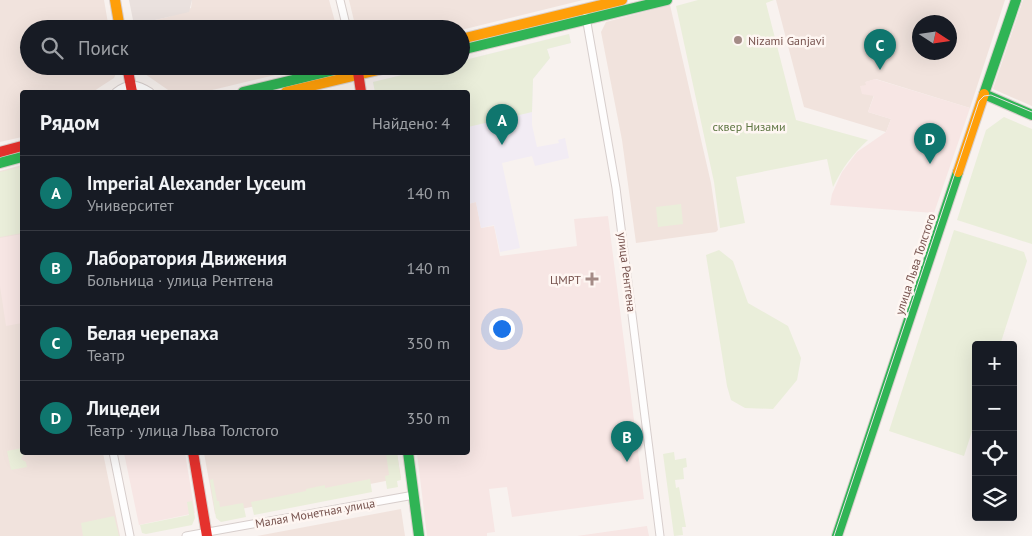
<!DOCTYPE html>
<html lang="ru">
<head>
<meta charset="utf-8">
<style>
	:root { --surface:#171b24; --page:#20242c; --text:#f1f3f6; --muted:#9ea1a6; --line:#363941; --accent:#0f766e }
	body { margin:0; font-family:"PT Sans",sans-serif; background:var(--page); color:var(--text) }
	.controls { position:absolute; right:15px; bottom:15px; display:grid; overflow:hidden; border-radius:5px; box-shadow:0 5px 20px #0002 }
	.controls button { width:45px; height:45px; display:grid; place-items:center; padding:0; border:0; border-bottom:1px solid var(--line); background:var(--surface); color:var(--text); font:25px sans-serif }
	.compass { position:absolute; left:912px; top:15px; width:45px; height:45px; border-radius:50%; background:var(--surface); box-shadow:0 5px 20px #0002; rotate:102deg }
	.you { position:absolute; left:501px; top:328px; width:18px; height:18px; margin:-12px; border:4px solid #fff; border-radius:50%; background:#1a73e8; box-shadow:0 0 0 8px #1a73e833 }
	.badge { display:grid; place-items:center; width:32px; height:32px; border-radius:50%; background:var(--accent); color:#fff; font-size:16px; font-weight:700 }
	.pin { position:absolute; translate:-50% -41px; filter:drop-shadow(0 1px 2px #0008) }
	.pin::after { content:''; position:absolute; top:26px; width:18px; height:15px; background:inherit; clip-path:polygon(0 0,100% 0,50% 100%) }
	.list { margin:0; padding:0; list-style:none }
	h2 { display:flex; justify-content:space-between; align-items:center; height:65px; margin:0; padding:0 20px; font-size:21px }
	h2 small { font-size:16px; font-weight:400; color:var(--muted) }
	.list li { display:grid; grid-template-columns:32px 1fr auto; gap:15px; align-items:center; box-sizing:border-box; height:75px; padding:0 20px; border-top:1px solid var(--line) }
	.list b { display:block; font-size:19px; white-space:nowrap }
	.list p { margin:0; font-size:16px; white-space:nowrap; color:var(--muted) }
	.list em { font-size:16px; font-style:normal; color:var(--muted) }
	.icon { flex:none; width:28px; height:28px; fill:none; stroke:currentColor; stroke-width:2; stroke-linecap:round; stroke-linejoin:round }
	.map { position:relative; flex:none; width:1032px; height:536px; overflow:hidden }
	.search { position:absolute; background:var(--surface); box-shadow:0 5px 20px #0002; left:20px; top:20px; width:450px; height:55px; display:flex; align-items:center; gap:12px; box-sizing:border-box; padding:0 18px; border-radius:28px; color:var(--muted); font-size:19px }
	.panel { position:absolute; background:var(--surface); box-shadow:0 5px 20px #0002; left:20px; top:90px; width:450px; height:365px; border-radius:5px }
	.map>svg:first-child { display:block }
	.residential { fill:#f1e3dd; fill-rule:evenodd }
	.commercial { fill:#f7e6e4 }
	.industrial { fill:#eae1de }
	.education { fill:#f2ecf4 }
	.green { fill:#eaeeda }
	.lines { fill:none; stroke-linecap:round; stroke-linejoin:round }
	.street-casing { stroke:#d7cecc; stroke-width:9 }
	.fast-casing { stroke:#d9cfcc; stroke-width:12 }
	.slow-casing { stroke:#d9cfcc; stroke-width:12 }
	.jam-casing { stroke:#d9cfcc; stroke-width:12 }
	.street { stroke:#fefdfd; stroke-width:7 }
	.fast { stroke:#30b455; stroke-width:10 }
	.slow { stroke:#ff9f0a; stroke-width:10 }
	.jam { stroke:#e5322d; stroke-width:10 }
	.tram { stroke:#e5e3e6; stroke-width:1 }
	.poi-dot { fill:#a48b86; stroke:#fef6f2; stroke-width:2 }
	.labels { text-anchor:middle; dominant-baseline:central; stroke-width:5; stroke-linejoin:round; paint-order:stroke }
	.poi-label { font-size:12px; fill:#77534e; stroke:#fef6f2; text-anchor:start }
	.park-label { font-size:12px; fill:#5e7643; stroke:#fef6f2 }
	.street-label { font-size:12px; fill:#77534e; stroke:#fef6f2 }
</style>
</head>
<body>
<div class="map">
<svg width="1032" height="536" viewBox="0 0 1032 536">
	<rect width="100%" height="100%" fill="#f8f2ef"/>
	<path class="residential" d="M 0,0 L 104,0 L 109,29 L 29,29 L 29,66 L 116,66 L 117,71 L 114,78 L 97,89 L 94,92 L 22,92 L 22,137 L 0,142 Z
		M 192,0 L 329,0 L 337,29 L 133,29 L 132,25 L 168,17 L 191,8 Z
		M 349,0 L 583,0 L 461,30 L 461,29 L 356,29 Z
		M 776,0 L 1005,0 L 970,108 L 876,79 L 866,82 L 868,94 L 874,95 L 868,112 L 891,119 L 886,132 L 804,107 ZM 920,22 L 950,22 L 950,52 L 920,52 Z
		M 1023,0 L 1032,0 L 1032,106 L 993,89 Z
		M 670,5 L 711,183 L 718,230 L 716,232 L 636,243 L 622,140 L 601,32 L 606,22 Z
		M 140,66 L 313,66 L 204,92 L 171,92 L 145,74 L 141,74 Z
		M 22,165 L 22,452 L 103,453 L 120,536 L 0,536 L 0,171 Z
		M 204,453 L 397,453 L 401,478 L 215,514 Z
		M 401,509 L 405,536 L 257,536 Z"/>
	<path class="commercial" d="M 875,79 L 970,108 L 934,213 L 830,205 L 832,194 L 842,172 L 857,152 L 886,132 L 891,119 L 868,112 L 874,96 L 862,94 L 860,86 L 866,85 L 865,82 Z
		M 476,202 L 481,228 L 494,226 L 500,256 L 577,246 L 574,219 L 608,216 L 644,499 L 512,517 L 507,487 L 489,489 L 495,532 L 487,533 L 487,536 L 427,536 L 417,453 L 468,452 L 468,204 Z
		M 22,234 L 22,323 L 6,326 L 0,286 L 0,238 Z
		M 124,453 L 185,453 L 195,513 L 139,525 Z
		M 647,526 L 649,536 L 577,536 Z"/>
	<path class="industrial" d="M 129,0 L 192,0 L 189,12 L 134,25 Z"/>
	<path class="education" d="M 569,34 L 571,43 L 547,49 L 550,58 L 533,79 L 532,112 L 532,125 L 537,147 L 559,143 L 558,140 L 565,138 L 569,158 L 535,166 L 532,156 L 502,163 L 520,248 L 500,252 L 494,225 L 481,228 L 476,202 L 468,204 L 468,92 L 375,92 L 373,82 L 439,66 L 461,66 L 461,61 Z"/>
	<path class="green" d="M 698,0 L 774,0 L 766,3 L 796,120 L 868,140 C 851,156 843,167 833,187 L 827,159 L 736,177 L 745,223 L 720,228 L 714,182 L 676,6 Z
		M 569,34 L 571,43 L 547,49 L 550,58 L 533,79 L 532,112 L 468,127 L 468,92 L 375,92 L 373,82 L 439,66 L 461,66 L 461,61 Z
		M 1004,117 L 1032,129 L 1032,244 L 957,220 L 986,130 Z
		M 22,167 L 22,233 L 0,237 L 0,172 Z
		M 681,204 L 683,224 L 658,227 L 656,207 Z
		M 954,230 L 1024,252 L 1027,261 L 1000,345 L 976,345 L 976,419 L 964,456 L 889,431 Z
		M 719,250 L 733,261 L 748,303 L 788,326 L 801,358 L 797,380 L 773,409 L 745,408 L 731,400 L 727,386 L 706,255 Z
		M 22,448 L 22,452 L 24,454 L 21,459 L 26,462 L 27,467 L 11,470 L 7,451 Z
		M 674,452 L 675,460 L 686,458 L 687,467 L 683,468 L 684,479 L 675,480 L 676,488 L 679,487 L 686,527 L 682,527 L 683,535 L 674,536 L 663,454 Z
		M 386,453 L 397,453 L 401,480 L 397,481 L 398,487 L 387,489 L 385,476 L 389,475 Z
		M 213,479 L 217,501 L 219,501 L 220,507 L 243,503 L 246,517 L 221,522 L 216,518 L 210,480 Z
		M 370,479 L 372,492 L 254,515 L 251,502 L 306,491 L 306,489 L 325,485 L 325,488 Z
		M 192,501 L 195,518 L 192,525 L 146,534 L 142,533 L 140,525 L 189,515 L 187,502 Z
		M 114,516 L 119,536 L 83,536 L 81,523 Z"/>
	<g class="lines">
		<defs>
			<path id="street" d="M 340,0 L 347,29
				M 586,17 L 616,188 L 660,536
				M 116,92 C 128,82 138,84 150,92
				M 113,452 L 130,536
				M 186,536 L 414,495"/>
			<path id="fast" d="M 1016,0 L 984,94 L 1032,115
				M 461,50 L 667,0
				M 243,92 L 351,66
				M 0,163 L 22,157
				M 408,452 L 419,536
				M 837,536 L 958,172"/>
			<path id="slow" d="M 115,0 L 120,29
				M 461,39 L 622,0
				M 286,92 L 395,66
				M 958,172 L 984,94"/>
			<path id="jam" d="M 127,66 L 132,92
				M 357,66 L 361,92
				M 0,152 L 22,146
				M 193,452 L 207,536"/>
		</defs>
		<use href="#street" class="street-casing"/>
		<use href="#fast" class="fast-casing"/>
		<use href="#slow" class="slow-casing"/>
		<use href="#jam" class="jam-casing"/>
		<use href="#street" class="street"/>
		<use href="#fast" class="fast"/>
		<use href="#slow" class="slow"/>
		<use href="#jam" class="jam"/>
		<path class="tram" d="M 834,536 L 979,101 L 984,96 L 991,95 L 1032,112"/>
	</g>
	<g class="poi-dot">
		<circle cx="738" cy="40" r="5"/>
		<path d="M589.5 271.5h5v5h5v5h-5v5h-5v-5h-5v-5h5z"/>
	</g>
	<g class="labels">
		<g class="poi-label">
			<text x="748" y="40">Nizami Ganjavi</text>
			<text x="581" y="279" text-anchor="end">ЦМРТ</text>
		</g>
		<g class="park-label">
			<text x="749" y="126">сквер Низами</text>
		</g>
		<g class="street-label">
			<text transform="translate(915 264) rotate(-72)">улица Льва Толстого</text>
			<text transform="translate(627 272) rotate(83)">улица Рентгена</text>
			<text transform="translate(315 513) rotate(-10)">Малая Монетная улица</text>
		</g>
	</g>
</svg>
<div class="controls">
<button>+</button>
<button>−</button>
<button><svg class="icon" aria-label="locate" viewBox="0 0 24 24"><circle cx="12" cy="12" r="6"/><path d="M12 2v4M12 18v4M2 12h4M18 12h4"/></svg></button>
<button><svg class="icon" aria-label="layers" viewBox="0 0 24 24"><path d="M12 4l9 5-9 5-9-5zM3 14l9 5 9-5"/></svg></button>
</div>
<svg class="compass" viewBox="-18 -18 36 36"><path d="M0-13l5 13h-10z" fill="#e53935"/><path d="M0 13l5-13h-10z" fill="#9ea1a6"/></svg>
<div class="you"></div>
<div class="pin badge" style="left:502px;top:145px">A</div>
<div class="pin badge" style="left:627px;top:462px">B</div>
<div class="pin badge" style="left:880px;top:70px">C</div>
<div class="pin badge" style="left:930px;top:164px">D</div>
<div class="search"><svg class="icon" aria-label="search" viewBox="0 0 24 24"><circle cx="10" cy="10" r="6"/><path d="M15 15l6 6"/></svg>Поиск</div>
<section class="panel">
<h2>Рядом<small>Найдено: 4</small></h2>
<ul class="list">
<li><span class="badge">A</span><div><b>Imperial Alexander Lyceum</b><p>Университет</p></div><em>140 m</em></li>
<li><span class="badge">B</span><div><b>Лаборатория Движения</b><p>Больница · улица Рентгена</p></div><em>140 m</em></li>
<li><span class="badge">C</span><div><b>Белая черепаха</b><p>Театр</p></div><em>350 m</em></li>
<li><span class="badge">D</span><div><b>Лицедеи</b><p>Театр · улица Льва Толстого</p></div><em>350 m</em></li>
</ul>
</section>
</div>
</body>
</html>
